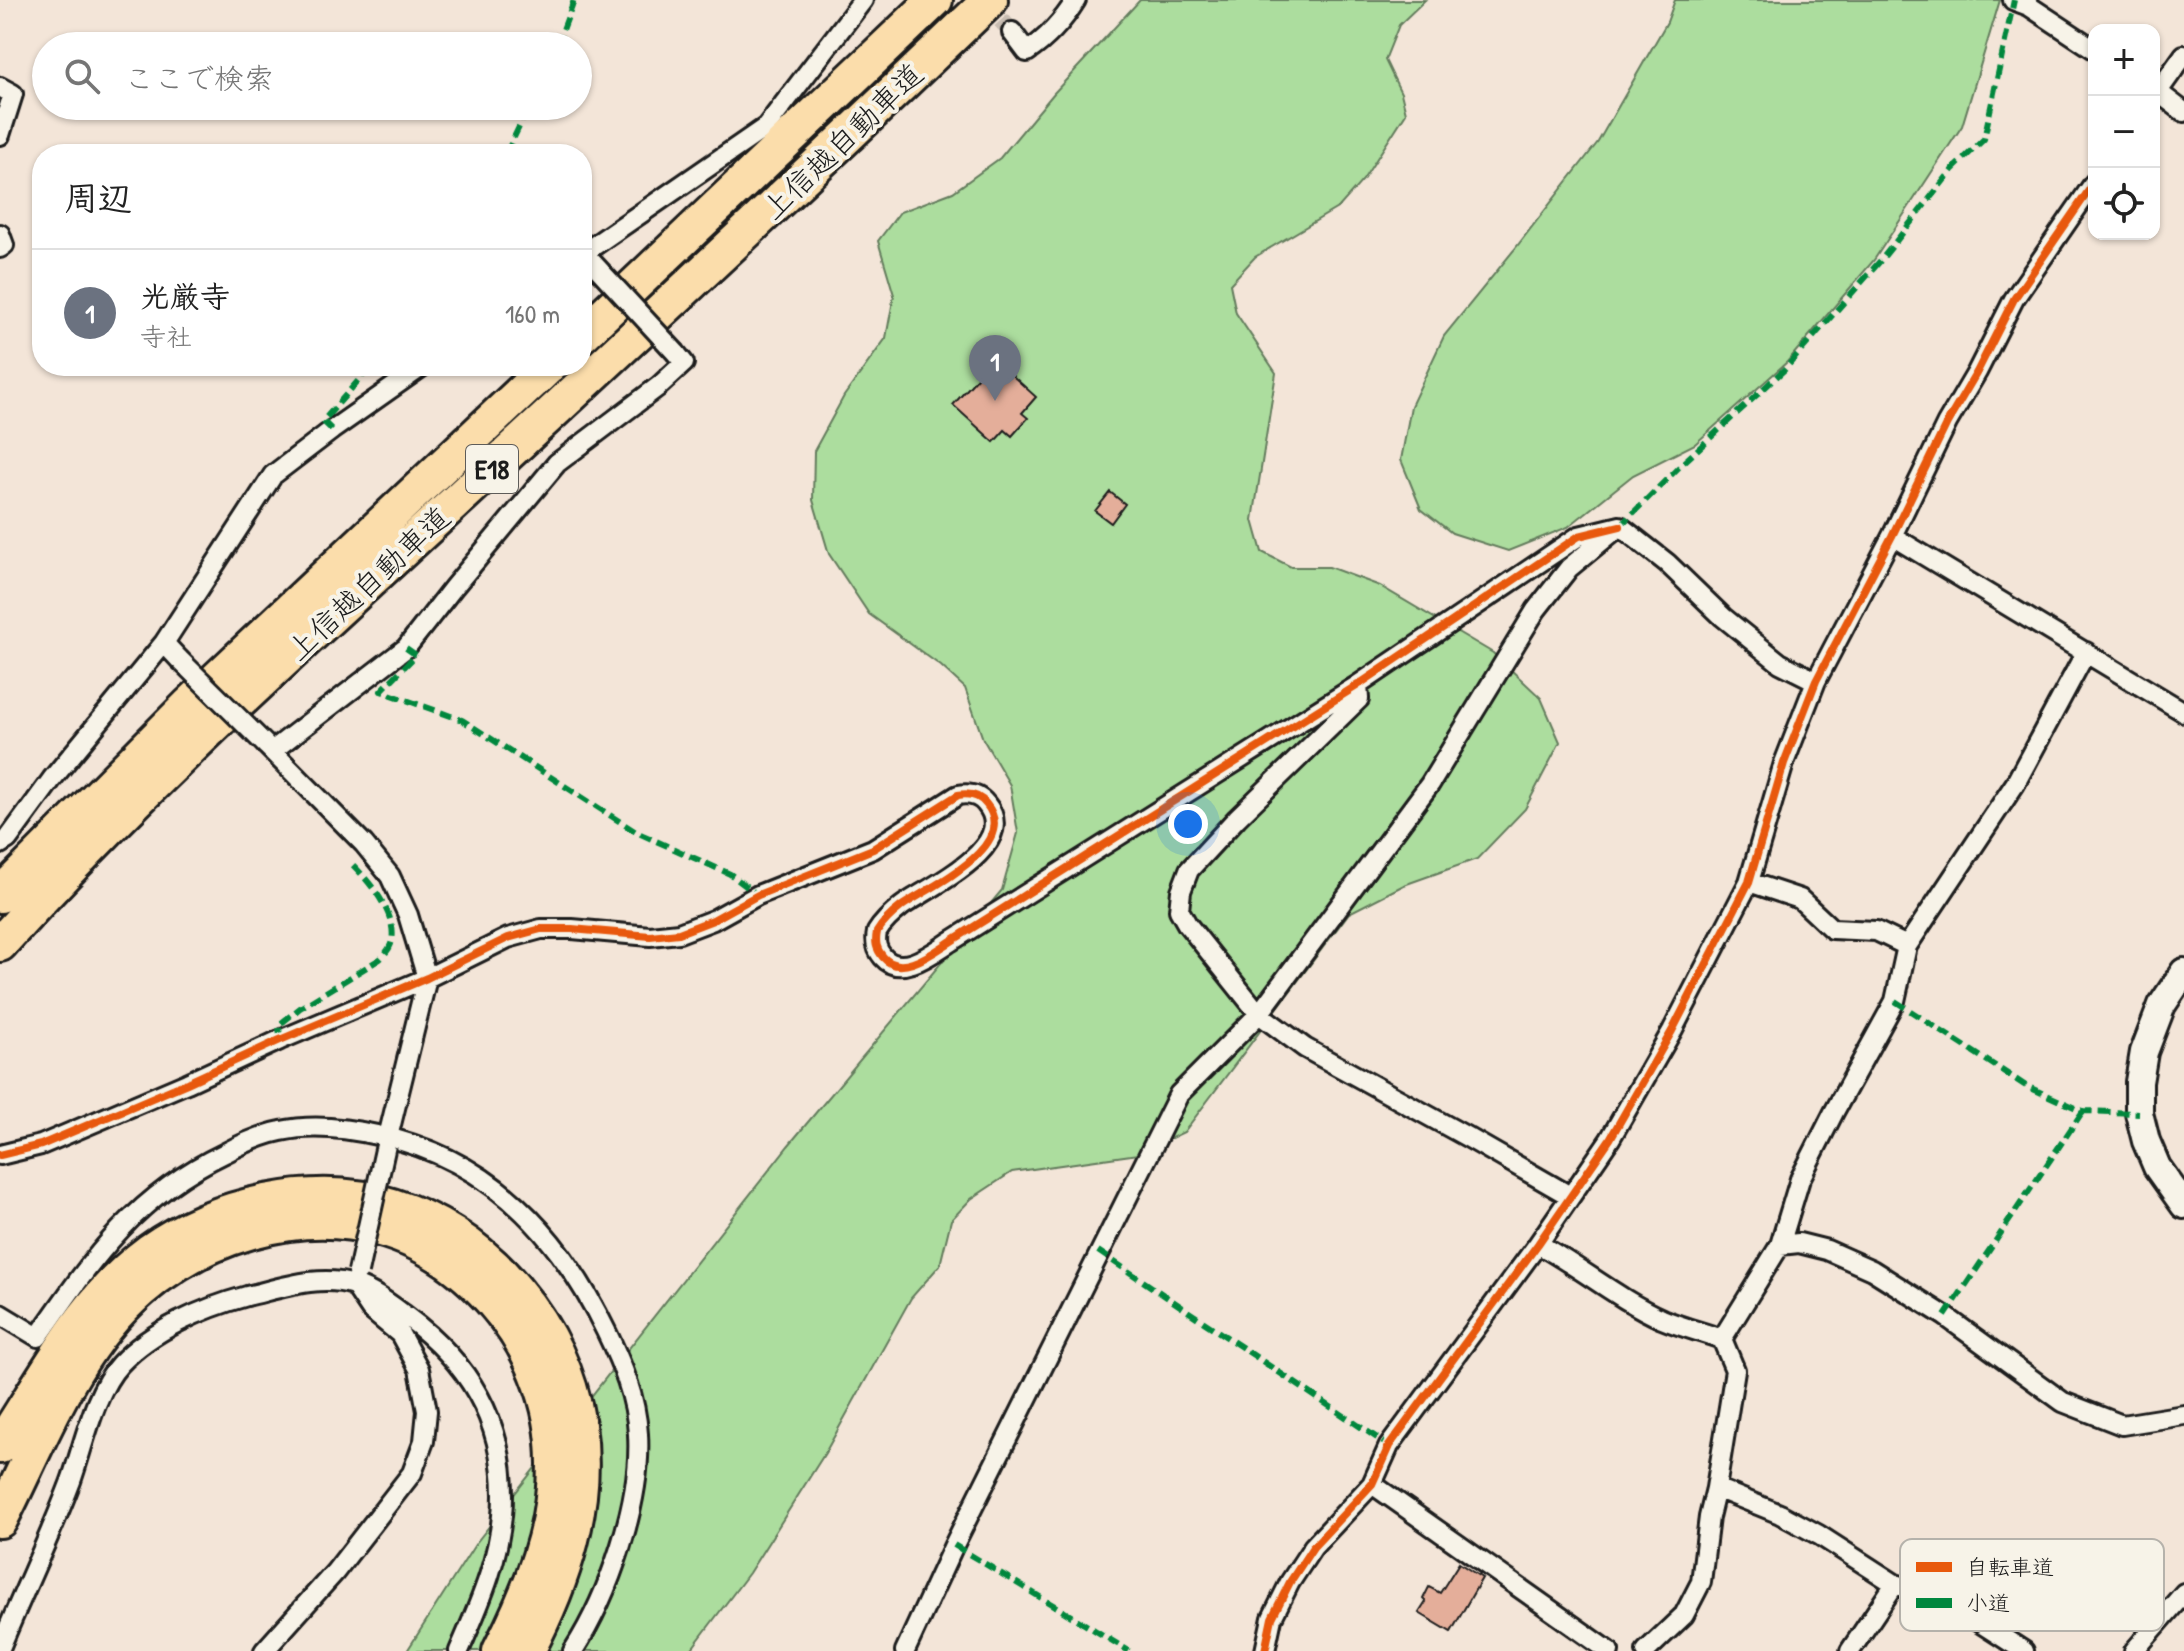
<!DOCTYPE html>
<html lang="ja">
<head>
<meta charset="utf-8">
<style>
	:root { --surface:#fff; --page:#f2f2f2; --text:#222; --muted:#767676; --line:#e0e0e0; --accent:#1c1c1c }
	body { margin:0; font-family:"Patrick Hand","Klee One",sans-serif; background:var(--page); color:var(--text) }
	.controls { position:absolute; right:24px; top:24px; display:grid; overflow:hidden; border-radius:16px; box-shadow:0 2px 6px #0004 }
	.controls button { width:72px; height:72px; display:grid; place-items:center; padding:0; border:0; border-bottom:2px solid var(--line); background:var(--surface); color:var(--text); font:40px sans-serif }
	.you { position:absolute; left:1188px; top:824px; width:28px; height:28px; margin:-20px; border:6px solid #fff; border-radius:50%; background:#1a73e8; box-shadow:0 0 0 12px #1a73e833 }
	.badge { display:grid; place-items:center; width:52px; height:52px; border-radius:50%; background:var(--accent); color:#fff; font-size:26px; font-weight:700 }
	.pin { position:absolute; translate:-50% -66px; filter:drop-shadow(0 2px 4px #0008) }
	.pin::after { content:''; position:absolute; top:42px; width:28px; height:24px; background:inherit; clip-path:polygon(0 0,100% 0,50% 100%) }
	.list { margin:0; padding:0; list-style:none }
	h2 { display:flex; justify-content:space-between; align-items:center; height:104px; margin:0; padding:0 32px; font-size:34px }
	h2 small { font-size:26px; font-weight:400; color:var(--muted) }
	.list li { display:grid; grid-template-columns:52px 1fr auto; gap:24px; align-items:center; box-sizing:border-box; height:128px; padding:0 32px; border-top:2px solid var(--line) }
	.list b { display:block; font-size:30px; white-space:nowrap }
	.list p { margin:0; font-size:26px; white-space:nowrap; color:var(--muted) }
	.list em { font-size:26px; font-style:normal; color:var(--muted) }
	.icon { flex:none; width:44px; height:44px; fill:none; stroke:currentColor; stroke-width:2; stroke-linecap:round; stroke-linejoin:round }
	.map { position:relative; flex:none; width:2184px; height:1651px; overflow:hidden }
	.search { position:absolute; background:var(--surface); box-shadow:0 2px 6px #0004; left:32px; top:32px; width:560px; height:88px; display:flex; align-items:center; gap:20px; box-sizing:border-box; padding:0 28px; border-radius:44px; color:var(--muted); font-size:30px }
	.panel { position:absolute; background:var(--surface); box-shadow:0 2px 6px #0004; left:32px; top:144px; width:560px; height:232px; border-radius:32px }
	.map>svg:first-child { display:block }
	.green { fill:#acdd9e; stroke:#647c5d; stroke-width:2 }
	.building { fill:#e4ae9a; stroke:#1c1c1c; stroke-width:2 }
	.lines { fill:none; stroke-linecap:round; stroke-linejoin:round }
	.street-tunnel { stroke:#c8bdb2; stroke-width:18; stroke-dasharray:18 9; stroke-linecap:butt }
	.street-casing { stroke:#1c1c1c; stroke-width:24 }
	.secondary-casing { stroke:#1c1c1c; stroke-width:32 }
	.highway-casing { stroke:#1c1c1c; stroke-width:40 }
	.street { stroke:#f7f3e8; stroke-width:18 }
	.secondary { stroke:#f7f3e8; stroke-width:26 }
	.highway { stroke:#fbddab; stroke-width:34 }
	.street-bridge-casing { stroke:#1c1c1c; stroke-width:24; stroke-linecap:butt }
	.street-bridge { stroke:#f7f3e8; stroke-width:18 }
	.quiet { stroke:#00873e; stroke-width:6; stroke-dasharray:12 6; stroke-linecap:butt }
	.cycleway-casing { stroke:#f7f3e8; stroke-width:13 }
	.cycleway { stroke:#e8590c; stroke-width:8 }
	.labels { text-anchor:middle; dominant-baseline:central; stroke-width:8; stroke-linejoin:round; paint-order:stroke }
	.shield { fill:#f7f3e8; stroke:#5e5c59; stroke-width:2 }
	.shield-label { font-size:28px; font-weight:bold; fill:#1c1c1c }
	.street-label { font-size:30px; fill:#1c1c1c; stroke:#f7f3e8 }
	.key { fill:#f7f3e8; stroke:#b5b2ab; stroke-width:2 }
	.key-label { font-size:22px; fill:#1c1c1c }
</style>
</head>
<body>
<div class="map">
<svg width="2184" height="1651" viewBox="0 0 2184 1651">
	<rect width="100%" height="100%" fill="#f3e5d8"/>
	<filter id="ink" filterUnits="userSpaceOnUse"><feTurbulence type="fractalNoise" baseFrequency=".0125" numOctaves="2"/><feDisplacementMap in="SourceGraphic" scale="16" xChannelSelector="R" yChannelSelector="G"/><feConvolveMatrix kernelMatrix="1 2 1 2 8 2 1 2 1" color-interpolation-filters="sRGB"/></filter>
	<g filter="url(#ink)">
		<path class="green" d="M 1140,0 L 1425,0 L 1399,25 L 1385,60 L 1401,93 L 1406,113 L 1363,180 L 1339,207 L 1255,257 L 1230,284 L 1236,313 L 1276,373 L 1253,520 L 1262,552 L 1291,567 L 1329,567 L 1380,586 L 1493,653 L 1541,698 L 1560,742 L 1525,809 L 1477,859 L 1404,885 L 1349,913 L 1184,1132 L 1138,1154 L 1012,1172 L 971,1199 L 951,1220 L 940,1265 L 911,1298 L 825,1453 L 749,1573 L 690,1651 L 407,1651 L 476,1543 L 788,1146 L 1002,890 L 1018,833 L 1010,785 L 983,739 L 965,688 L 941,666 L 869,614 L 829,554 L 813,500 L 814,451 L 844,396 L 886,338 L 894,295 L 878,241 L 900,212 L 953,192 L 1000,158 L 1054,93 Z
			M 1675,0 L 2000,0 L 1962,126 L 1874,260 L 1787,362 L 1695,444 L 1633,475 L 1568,527 L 1508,551 L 1452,533 L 1421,509 L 1401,460 L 1411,406 L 1444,336 L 1514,250 L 1598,142 L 1667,22 Z"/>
		<path class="building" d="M 994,359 L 1036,397 L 1022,413 L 1028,418 L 1012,436 L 1005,430 L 994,442 L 953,405 Z
			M 1110,492 L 1125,504 L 1111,523 L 1095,511 Z
			M 1459,1563 L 1482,1578 L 1451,1632 L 1419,1613 L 1426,1602 L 1423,1599 L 1429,1587 L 1440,1593 Z"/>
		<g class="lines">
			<path class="street-tunnel" d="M 983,0 L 1012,32"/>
			<defs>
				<path id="street" d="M 2013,0 L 2029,6 L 2094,49
					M 1012,32 L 1027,52 C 1048,38 1063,21 1076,0
					M 0,87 L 13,94 L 0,135
					M 2154,89 L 2184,112
					M 2154,97 L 2184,55
					M 0,234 L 4,245 L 0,248
					M 582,254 L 766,127 L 863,0
					M 1620,526 L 1667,563 L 1723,617 L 1780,663 L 1816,681
					M 1892,536 L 2184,712
					M 179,659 L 164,643 L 273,475 L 332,430 L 423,366
					M 1358,685 L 1359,699 L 1237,818 L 1189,870 L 1181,891 L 1179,910 L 1187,924 L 1259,1014 L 1305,1048 L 1469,1138 L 1570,1196
					M 266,745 L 364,844 L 390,876 L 408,915 L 427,978 L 386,1145
					M 272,751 L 406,648 L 453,588 L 557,463 L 659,386 L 684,363 L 676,353
					M 0,844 L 8,839 L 52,779 L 164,643
					M 1749,882 L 1800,899 L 1832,929 L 1876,931 L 1907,946
					M 0,1155 L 41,1145 L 187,1083 L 280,1040 L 427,978 L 508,938 L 541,929 L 572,929 L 650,936 L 679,933 L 713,920 L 758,895 L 873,849 L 958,795 C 969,793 979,795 986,804 C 1021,846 929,887 902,906 C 893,913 883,922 877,932 C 875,942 876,949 883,957 C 902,979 935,951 953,940 L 1358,685 L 1579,536 L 1620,526
					M 1538,1244 C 1580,1267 1618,1299 1662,1319 C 1681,1327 1702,1332 1722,1339 L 1735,1370 L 1716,1488 L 1709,1517 L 1701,1582 L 1684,1615 L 1646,1651
					M 1780,1245 L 1799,1243 L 1827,1250 L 1872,1270 L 1945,1316 L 2063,1402 L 2122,1425 L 2184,1415
					M 0,1314 L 38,1337 C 93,1258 135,1196 225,1153 C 242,1144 261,1135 281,1131 C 312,1124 346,1128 377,1135 C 487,1157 559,1233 606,1331 C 622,1364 636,1397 638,1434 C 642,1501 609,1595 573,1651
					M 1722,1339 L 1780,1245 L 1800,1179 L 1834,1112 L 1895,1001 L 1907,946 L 2015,784 L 2086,652
					M 1372,1484 L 1609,1651
					M 1716,1488 L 1780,1514 L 1819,1535 L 1895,1584 L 1943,1599 L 2024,1651
					M 0,1648 C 23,1592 50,1537 71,1481 C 84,1445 94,1392 120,1364 C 152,1330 203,1308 247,1296 C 281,1288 320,1274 354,1285 C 373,1291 391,1305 406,1316 C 467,1361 503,1418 503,1495 C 503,1551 481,1601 459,1651
					M 264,1651 L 335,1572 L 412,1473 L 424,1441 L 427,1411 L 419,1369 L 400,1334 L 371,1310 L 355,1286
					M 905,1651 L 954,1545 L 1179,1094 L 1259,1014 L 1430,784 L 1536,610 L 1569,568 L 1615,530
					M 1265,1651 L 1272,1618 L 1290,1582 L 1313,1547 L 1372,1484 L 1389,1446 L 1538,1244 L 1610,1139 L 1672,1031 L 1749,882 L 1784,763 L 1816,681 L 1892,536 L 1947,423 L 1977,372 L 2014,299 L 2094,183
					M 1850,1651 L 1895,1584
					M 2134,1651 L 2184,1593"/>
				<path id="secondary" d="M 2184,972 L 2162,1005 L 2144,1052 L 2139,1082 L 2139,1113 L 2146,1141 L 2157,1167 L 2184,1205"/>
				<path id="highway" d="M 582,335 L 935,0
					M 0,895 L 188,706 L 549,366
					M 0,944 C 143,784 306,640 464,494 C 641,331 816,167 990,0
					M 0,1446 C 46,1377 82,1301 150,1251 C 214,1205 316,1181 392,1206 C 489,1237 562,1325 578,1425 C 590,1504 563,1582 527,1651
					M 0,1520 C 41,1440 71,1351 141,1290 C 202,1237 297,1206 377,1228 C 465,1251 534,1331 551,1420 C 566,1502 537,1579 500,1651"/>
			</defs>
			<use href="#street" class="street-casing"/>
			<use href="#secondary" class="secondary-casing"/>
			<use href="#highway" class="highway-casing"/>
			<use href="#street" class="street"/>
			<use href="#secondary" class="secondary"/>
			<use href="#highway" class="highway"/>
			<defs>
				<path id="street-bridge" d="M 591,261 L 676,353
					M 179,659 L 266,745
					M 358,1272 L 386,1145"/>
			</defs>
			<use href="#street-bridge" class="street-bridge-casing"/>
			<use href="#street-bridge" class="street-bridge"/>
			<path class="quiet" d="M 557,46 L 574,0
				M 506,154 L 529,106
				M 332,430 L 323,421 L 371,366
				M 1620,526 L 1684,462 L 1785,369 L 1882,259 L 1953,169 L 1984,139 L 2014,0
				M 406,648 L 416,655 L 381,691 L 462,720 L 636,832 L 730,874 L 758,895
				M 1895,1001 L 2026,1086 L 2083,1111 L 2139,1113
				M 280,1040 L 279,1025 L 300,1008 L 380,959 C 384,955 389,950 391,944 C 400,918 370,882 353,865
				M 1098,1251 L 1389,1446
				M 1945,1316 L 2083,1111
				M 954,1545 L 1129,1651"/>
			<defs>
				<path id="cycleway" d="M 0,1155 L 41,1145 L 187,1083 L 280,1040 L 427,978 L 508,938 L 541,929 L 572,929 L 650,936 L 679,933 L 713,920 L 758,895 L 873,849 L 958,795 C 969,793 979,795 986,804 C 1021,846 929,887 902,906 C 893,913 883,922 877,932 C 875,942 876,949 883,957 C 902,979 935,951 953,940 L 1358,685 L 1579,536 L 1620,526
					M 1265,1651 L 1272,1618 L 1290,1582 L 1313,1547 L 1372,1484 L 1389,1446 L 1538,1244 L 1610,1139 L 1672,1031 L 1749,882 L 1784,763 L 1816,681 L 1892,536 L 1947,423 L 1977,372 L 2014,299 L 2094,183"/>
			</defs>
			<use href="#cycleway" class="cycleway-casing"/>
			<use href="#cycleway" class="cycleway"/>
		</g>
	</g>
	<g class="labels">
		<rect class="shield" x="466" y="445" width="52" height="48" rx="6"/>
		<g class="shield-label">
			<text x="492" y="469">E18</text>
		</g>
		<g class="street-label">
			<text transform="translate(842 141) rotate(-44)">上信越自動車道</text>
			<text transform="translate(368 583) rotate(-43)">上信越自動車道</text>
		</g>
	</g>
	<rect x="1900" y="1539" width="264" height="92" rx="12" class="key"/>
	<rect x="1916" y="1562" width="36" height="10" fill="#e8590c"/>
	<rect x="1916" y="1598" width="36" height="10" fill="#00873e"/>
	<g class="key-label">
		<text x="1966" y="1575">自転車道</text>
		<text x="1966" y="1611">小道</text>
	</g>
</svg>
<div class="controls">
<button>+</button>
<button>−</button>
<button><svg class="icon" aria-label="locate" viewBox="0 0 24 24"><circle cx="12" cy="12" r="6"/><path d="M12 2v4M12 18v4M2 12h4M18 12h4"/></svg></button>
</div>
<div class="you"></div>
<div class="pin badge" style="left:995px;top:401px;background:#6b7280">1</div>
<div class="search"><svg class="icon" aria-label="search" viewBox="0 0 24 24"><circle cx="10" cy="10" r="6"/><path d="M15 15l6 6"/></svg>ここで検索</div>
<section class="panel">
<h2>周辺<small></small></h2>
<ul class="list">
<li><span class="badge" style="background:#6b7280">1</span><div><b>光厳寺</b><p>寺社</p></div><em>160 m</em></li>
</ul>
</section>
</div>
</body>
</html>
